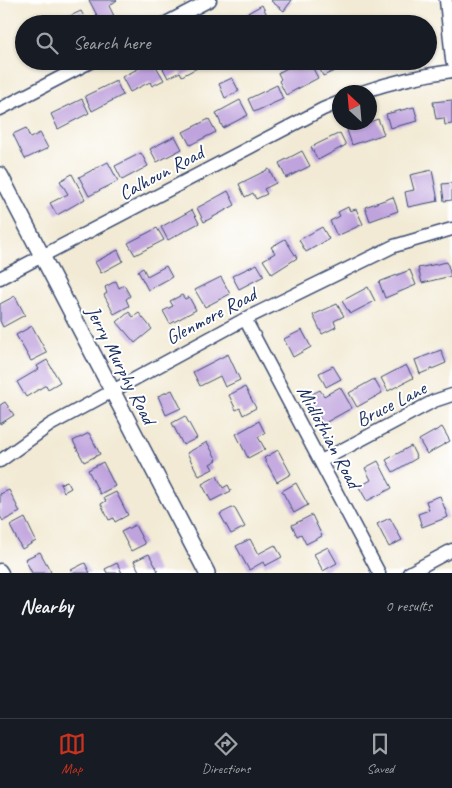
<!DOCTYPE html>
<html lang="en">
<head>
<meta charset="utf-8">
<style>
	:root { --surface:#171b24; --page:#20242c; --text:#f1f3f6; --muted:#9ea1a6; --line:#363941; --accent:#c8321e }
	body { margin:0; font-family:Caveat,sans-serif; background:var(--page); color:var(--text) }
	.compass { position:absolute; left:332px; top:85px; width:45px; height:45px; border-radius:50%; background:var(--surface); box-shadow:0 1px 4px #0004; rotate:334deg }
	.list { margin:0; padding:0; list-style:none }
	h2 { display:flex; justify-content:space-between; align-items:center; height:65px; margin:0; padding:0 20px; font-size:21px }
	h2 small { font-size:16px; font-weight:400; color:var(--muted) }
	.icon { flex:none; width:28px; height:28px; fill:none; stroke:currentColor; stroke-width:2; stroke-linecap:round; stroke-linejoin:round }
	.map { position:relative; flex:none; width:452px; height:573px; overflow:hidden }
	.search { position:absolute; background:var(--surface); box-shadow:0 1px 4px #0004; left:15px; right:15px; top:15px; height:55px; display:flex; align-items:center; gap:12px; box-sizing:border-box; padding:0 18px; border-radius:28px; color:var(--muted); font-size:19px }
	.sheet { height:145px; background:var(--surface) }
	nav { display:flex; justify-content:space-around; align-items:center; box-sizing:border-box; height:70px; border-top:1px solid var(--line); background:var(--surface); font-size:14px; color:var(--muted) }
	nav a { display:grid; justify-items:center; gap:2px }
	nav .on { color:var(--accent) }
	.map>svg:first-child { display:block }
	.building { fill:#bfa3dd }
	.lines { fill:none; stroke-linecap:round; stroke-linejoin:round }
	.minor-casing { stroke:#3b4b70; stroke-width:15 }
	.tertiary-casing { stroke:#3b4b70; stroke-width:18 }
	.minor { stroke:#fff; stroke-width:12 }
	.tertiary { stroke:#fff; stroke-width:15 }
	.labels { text-anchor:middle; dominant-baseline:central; stroke-width:4; stroke-linejoin:round; paint-order:stroke }
	.street-label { font-size:20px; fill:#1b2f5e; stroke:#fff }
</style>
</head>
<body>
<div class="map">
<svg width="452" height="573" viewBox="0 0 452 573">
	<rect width="100%" height="100%" fill="#fff"/>
	<filter id="ink" filterUnits="userSpaceOnUse"><feTurbulence type="fractalNoise" baseFrequency=".02" numOctaves="2"/><feDisplacementMap in="SourceGraphic" scale="10" xChannelSelector="R" yChannelSelector="G"/><feConvolveMatrix kernelMatrix="1 2 1 2 8 2 1 2 1" color-interpolation-filters="sRGB"/></filter>
	<filter id="wash" filterUnits="userSpaceOnUse"><feTurbulence type="fractalNoise" baseFrequency=".0096" numOctaves="4" result="noise"/><feDisplacementMap in="SourceGraphic" scale="20" xChannelSelector="R" yChannelSelector="G"/><feGaussianBlur stdDeviation="1.12" result="paint"/><feColorMatrix in="noise" values="0 0 0 0 0 0 0 0 0 0 0 0 0 0 0 0 0 1.4 0 .05"/><feComposite in="paint" operator="in"/></filter>
	<g filter="url(#wash)">
		<rect width="100%" height="100%" fill="#f2ead4"/>
		<g id="blocks">
			<path class="building" d="M 89,0 L 117,0 L 109,6 L 114,16 L 101,23 Z
				M 272,0 L 292,0 L 284,11 L 271,1 Z
				M 262,5 L 269,19 L 260,24 L 228,24 Z
				M 81,11 L 88,24 L 52,24 L 68,16 L 68,17 Z
				M 153,61 L 164,80 L 152,86 L 150,82 L 130,92 L 122,77 Z
				M 159,61 L 193,61 L 197,68 L 182,76 L 180,72 L 168,78 Z
				M 300,61 L 309,61 L 318,78 L 286,95 L 279,81 L 281,79 L 278,73 Z
				M 321,61 L 346,61 L 348,65 L 323,76 L 317,63 Z
				M 232,78 L 239,91 L 225,98 L 219,84 Z
				M 116,81 L 123,95 L 92,111 L 85,96 Z
				M 277,85 L 283,99 L 254,112 L 248,99 Z
				M 82,99 L 89,113 L 58,129 L 51,114 Z
				M 240,100 L 248,115 L 223,128 L 216,113 Z
				M 452,100 L 452,124 L 445,125 L 444,118 L 436,119 L 433,102 Z
				M 414,107 L 418,121 L 390,128 L 386,114 Z
				M 209,119 L 216,132 L 190,145 L 183,132 Z
				M 378,119 L 384,134 L 352,145 L 347,130 Z
				M 26,128 L 30,138 L 40,133 L 48,148 L 25,159 L 13,134 Z
				M 340,133 L 346,145 L 318,160 L 311,147 Z
				M 175,136 L 182,149 L 157,162 L 150,149 Z
				M 302,151 L 310,166 L 286,178 L 279,163 Z
				M 141,153 L 148,166 L 122,180 L 115,166 Z
				M 108,162 L 118,181 L 89,196 L 79,177 Z
				M 269,169 L 276,183 L 264,189 L 267,194 L 256,199 L 253,193 L 245,197 L 239,184 Z
				M 432,170 L 438,201 L 408,207 L 405,192 L 414,190 L 410,175 Z
				M 72,174 L 85,199 L 57,215 L 50,203 L 68,194 L 60,181 Z
				M 452,183 L 452,200 L 444,201 L 442,184 Z
				M 228,191 L 235,205 L 204,222 L 197,208 Z
				M 393,197 L 398,211 L 370,221 L 365,207 Z
				M 348,207 L 350,211 L 356,209 L 363,224 L 337,236 L 330,221 L 340,216 L 338,212 Z
				M 192,210 L 199,223 L 168,240 L 161,227 Z
				M 322,227 L 329,239 L 306,252 L 299,240 Z
				M 157,228 L 164,240 L 135,255 L 128,243 Z
				M 285,239 L 297,258 L 272,274 L 263,260 L 275,253 L 271,247 Z
				M 118,250 L 123,261 L 101,273 L 95,262 Z
				M 447,262 L 451,276 L 422,283 L 418,268 Z
				M 257,264 L 264,276 L 239,289 L 232,276 Z
				M 166,266 L 172,277 L 148,290 L 138,271 L 143,268 L 147,276 Z
				M 410,270 L 416,285 L 385,298 L 379,282 Z
				M 221,277 L 230,294 L 205,307 L 195,290 Z
				M 116,281 L 119,288 L 124,285 L 130,296 L 126,299 L 129,306 L 114,314 L 104,295 L 107,293 L 105,287 Z
				M 368,287 L 375,301 L 350,314 L 342,301 Z
				M 182,295 L 185,299 L 189,297 L 196,310 L 170,324 L 163,311 L 173,306 L 170,301 Z
				M 15,296 L 25,315 L 3,327 L 0,321 L 0,304 Z
				M 337,304 L 344,316 L 334,321 L 336,327 L 322,334 L 313,315 Z
				M 129,312 L 133,317 L 139,313 L 152,329 L 135,343 L 117,322 Z
				M 32,326 L 47,353 L 31,361 L 16,335 Z
				M 302,330 L 311,347 L 293,357 L 284,339 Z
				M 441,350 L 446,363 L 420,374 L 415,360 Z
				M 228,354 L 240,380 L 225,387 L 220,376 L 200,386 L 193,372 Z
				M 47,360 L 60,382 L 48,389 L 46,385 L 26,397 L 17,382 L 39,369 L 37,366 Z
				M 406,365 L 413,378 L 388,391 L 381,378 Z
				M 333,366 L 341,379 L 326,387 L 319,373 Z
				M 374,379 L 382,393 L 357,407 L 349,393 Z
				M 245,387 L 256,408 L 243,415 L 240,408 L 236,410 L 229,395 Z
				M 340,387 L 352,408 L 323,424 L 308,396 L 320,390 L 324,396 Z
				M 172,390 L 181,408 L 166,415 L 158,396 Z
				M 5,402 L 14,415 L 0,424 L 0,405 Z
				M 185,416 L 197,438 L 183,445 L 172,423 Z
				M 259,421 L 265,433 L 258,437 L 265,449 L 248,458 L 236,434 Z
				M 442,427 L 450,441 L 427,454 L 419,440 Z
				M 89,433 L 100,454 L 84,462 L 73,441 Z
				M 207,442 L 217,460 L 210,464 L 213,469 L 199,476 L 187,453 Z
				M 411,446 L 417,458 L 393,472 L 386,460 Z
				M 278,450 L 291,474 L 277,482 L 264,458 Z
				M 378,461 L 392,488 L 367,501 L 359,487 L 371,480 L 365,468 Z
				M 103,462 L 115,486 L 100,494 L 88,470 Z
				M 217,476 L 223,488 L 228,485 L 231,491 L 211,501 L 202,484 Z
				M 67,481 L 71,488 L 64,492 L 60,484 Z
				M 296,483 L 308,505 L 294,513 L 282,491 Z
				M 9,490 L 20,512 L 3,521 L 0,516 L 0,494 Z
				M 116,492 L 128,515 L 115,522 L 114,518 L 109,520 L 101,504 L 106,501 L 104,498 Z
				M 440,496 L 448,517 L 422,527 L 418,514 L 429,510 L 426,501 Z
				M 234,507 L 245,527 L 231,534 L 220,514 Z
				M 312,515 L 322,536 L 306,544 L 301,534 L 297,536 L 292,525 Z
				M 25,518 L 36,541 L 22,549 L 10,526 Z
				M 390,518 L 402,540 L 389,547 L 377,524 Z
				M 135,525 L 145,544 L 131,551 L 121,532 Z
				M 250,539 L 258,554 L 275,545 L 282,557 L 265,566 L 263,562 L 249,570 L 236,546 Z
				M 328,547 L 337,563 L 323,571 L 314,554 Z
				M 40,552 L 51,572 L 50,573 L 32,573 L 25,559 Z
				M 149,554 L 158,571 L 155,573 L 140,573 L 134,561 Z
				M 85,563 L 90,573 L 72,573 L 71,570 Z
				M 117,563 L 122,573 L 107,573 L 105,569 Z"/>
		</g>
	</g>
	<g filter="url(#ink)">
		<use href="#blocks" fill-opacity="0" stroke="#3b4b70" stroke-width="1"/>
		<g class="lines">
			<defs>
				<path id="minor" d="M 446,0 L 452,60
					M 164,24 L 210,0
					M 362,92 C 392,82 421,75 452,71
					M 0,109 L 92,61
					M 0,278 L 323,109 L 340,102
					M 245,319 L 379,573
					M 0,461 L 50,425 L 245,319 L 394,246 L 452,229
					M 321,461 L 434,401 L 452,395
					M 0,570 L 2,573
					M 409,573 L 452,550"/>
				<path id="tertiary" d="M 0,175 L 207,573"/>
			</defs>
			<use href="#minor" class="minor-casing"/>
			<use href="#tertiary" class="tertiary-casing"/>
			<use href="#minor" class="minor"/>
			<use href="#tertiary" class="tertiary"/>
		</g>
	</g>
	<g class="labels">
		<g class="street-label">
			<text transform="translate(161 173) rotate(-28)">Calhoun Road</text>
			<text transform="translate(211 316) rotate(-28)">Glenmore Road</text>
			<text transform="translate(121 365) rotate(63)">Jerry Murphy Road</text>
			<text transform="translate(391 404) rotate(-27)">Bruce Lane</text>
			<text transform="translate(329 437) rotate(62)">Midlothian Road</text>
		</g>
	</g>
</svg>
<svg class="compass" viewBox="-18 -18 36 36"><path d="M0-13l5 13h-10z" fill="#e53935"/><path d="M0 13l5-13h-10z" fill="#9ea1a6"/></svg>
<div class="search"><svg class="icon" aria-label="search" viewBox="0 0 24 24"><circle cx="10" cy="10" r="6"/><path d="M15 15l6 6"/></svg>Search here</div>
</div>
<section class="sheet">
<h2>Nearby<small>0 results</small></h2>
<ul class="list">
</ul>
</section>
<nav>
<a class="on"><svg class="icon" aria-label="map" viewBox="0 0 24 24"><path d="M3 6l6-2 6 2 6-2v14l-6 2-6-2-6 2zM9 4v14M15 6v14"/></svg>Map</a>
<a><svg class="icon" aria-label="directions" viewBox="0 0 24 24"><path d="M12 3l9 9-9 9-9-9zM9 14v-3h6M13 9l2 2-2 2"/></svg>Directions</a>
<a><svg class="icon" aria-label="saved" viewBox="0 0 24 24"><path d="M7 4h10v16l-5-4-5 4z"/></svg>Saved</a>
</nav>
</body>
</html>
